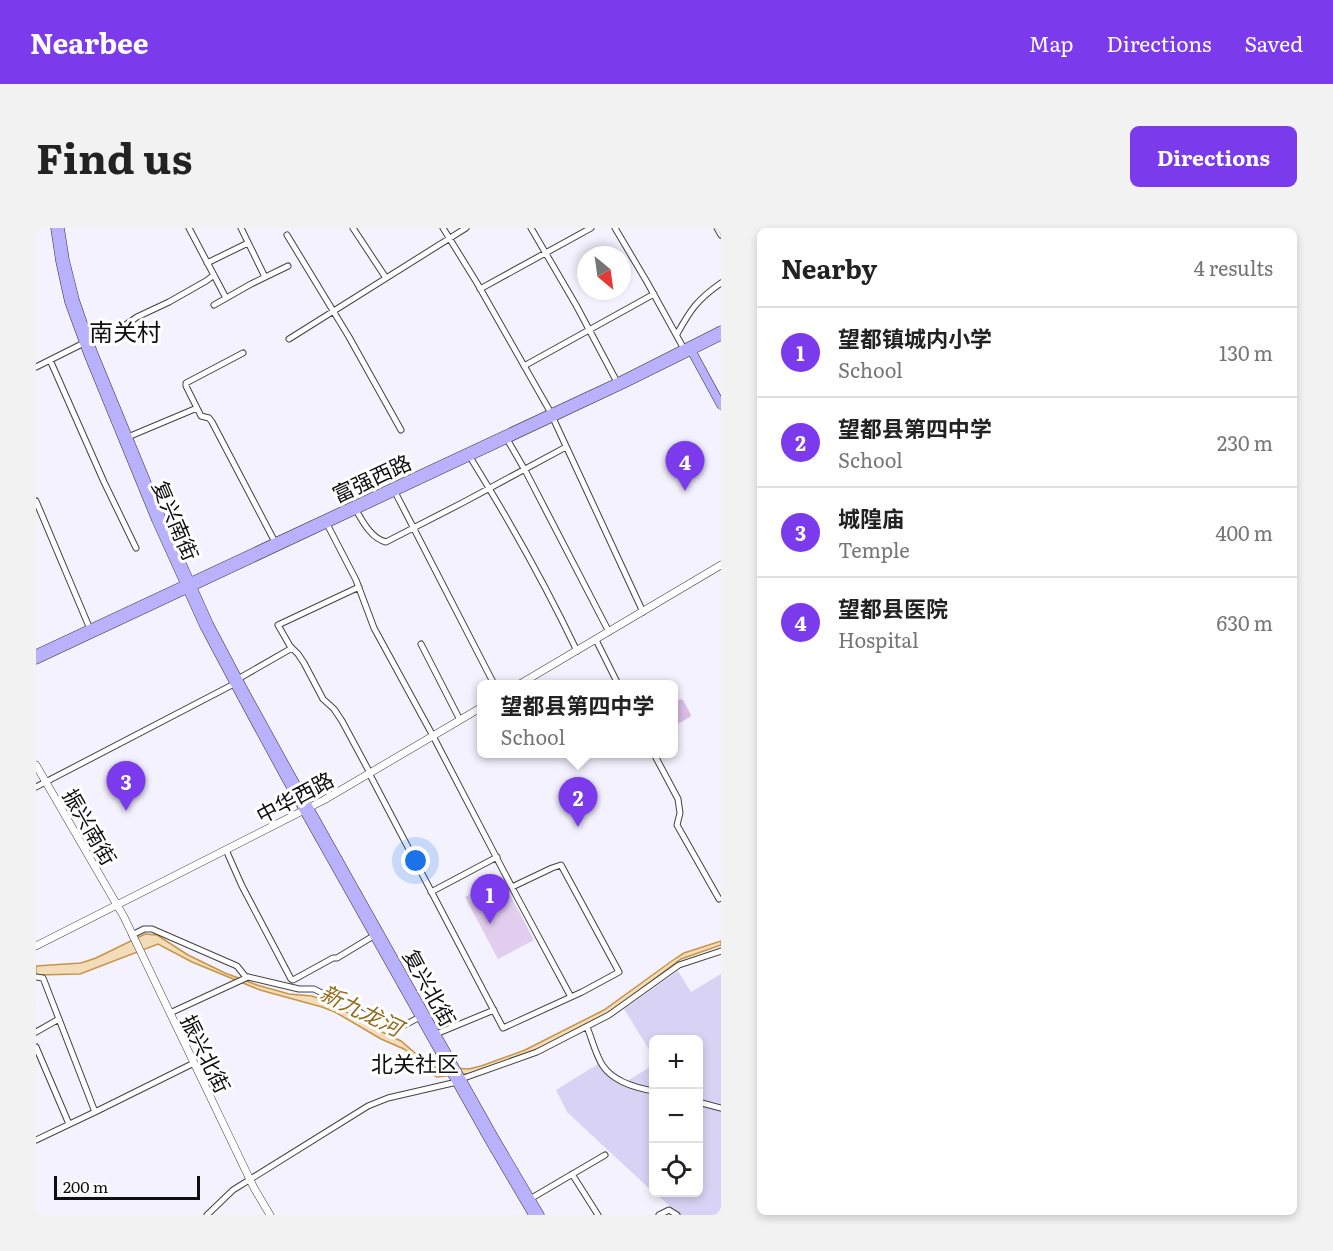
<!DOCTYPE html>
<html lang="en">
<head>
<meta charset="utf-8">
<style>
	:root { --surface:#fff; --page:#f2f2f2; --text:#222; --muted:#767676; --line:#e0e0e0; --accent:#7c3aed }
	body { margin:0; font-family:Literata,"Noto Sans SC",serif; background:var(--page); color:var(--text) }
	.controls { position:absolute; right:18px; bottom:18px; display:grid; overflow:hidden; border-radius:9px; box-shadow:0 3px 9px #0003 }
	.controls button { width:54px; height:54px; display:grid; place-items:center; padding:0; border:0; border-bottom:2px solid var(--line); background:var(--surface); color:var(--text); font:30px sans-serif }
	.compass { position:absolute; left:541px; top:18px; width:54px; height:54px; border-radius:50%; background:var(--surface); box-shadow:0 3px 9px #0003; rotate:151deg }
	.scale { position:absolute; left:18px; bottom:15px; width:146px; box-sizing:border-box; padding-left:6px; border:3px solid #0f0f0f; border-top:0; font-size:16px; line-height:21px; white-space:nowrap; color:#0f0f0f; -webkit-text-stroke:4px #fff; paint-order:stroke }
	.you { position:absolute; left:380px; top:633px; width:21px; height:21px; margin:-15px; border:4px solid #fff; border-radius:50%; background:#1a73e8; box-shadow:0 0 0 9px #1a73e833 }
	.badge { display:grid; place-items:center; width:39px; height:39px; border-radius:50%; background:var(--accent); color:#fff; font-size:20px; font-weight:700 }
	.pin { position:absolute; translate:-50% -50px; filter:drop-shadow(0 2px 3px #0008) }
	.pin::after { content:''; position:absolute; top:32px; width:21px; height:18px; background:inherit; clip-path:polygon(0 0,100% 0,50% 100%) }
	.popup { position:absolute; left:441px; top:452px; width:201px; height:78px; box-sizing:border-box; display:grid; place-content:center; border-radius:9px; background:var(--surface); filter:drop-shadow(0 2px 4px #0005); font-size:20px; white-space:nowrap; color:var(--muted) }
	.popup b { font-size:22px; color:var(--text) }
	.popup::after { content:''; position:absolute; left:50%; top:100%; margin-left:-12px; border:12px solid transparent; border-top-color:var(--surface) }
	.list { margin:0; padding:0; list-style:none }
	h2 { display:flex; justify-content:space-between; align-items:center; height:78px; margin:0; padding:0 24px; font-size:26px }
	h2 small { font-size:20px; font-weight:400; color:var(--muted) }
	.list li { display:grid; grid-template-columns:39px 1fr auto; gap:18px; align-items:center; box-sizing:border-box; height:90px; padding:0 24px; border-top:2px solid var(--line) }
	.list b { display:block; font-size:22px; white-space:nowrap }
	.list p { margin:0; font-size:20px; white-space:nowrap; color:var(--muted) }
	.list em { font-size:20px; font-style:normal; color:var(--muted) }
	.icon { flex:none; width:33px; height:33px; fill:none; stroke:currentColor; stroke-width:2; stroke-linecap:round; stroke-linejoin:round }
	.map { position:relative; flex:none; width:685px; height:987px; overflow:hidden; border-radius:9px }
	header { display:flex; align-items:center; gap:36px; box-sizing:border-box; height:84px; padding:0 30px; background:var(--accent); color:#fff }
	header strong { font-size:28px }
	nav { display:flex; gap:33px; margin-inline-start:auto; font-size:21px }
	.intro { display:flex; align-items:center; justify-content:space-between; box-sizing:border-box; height:144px; padding:0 36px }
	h1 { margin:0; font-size:42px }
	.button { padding:15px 27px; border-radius:9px; background:var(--accent); color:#fff; font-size:21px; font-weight:700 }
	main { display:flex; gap:36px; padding:0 36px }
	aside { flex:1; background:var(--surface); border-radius:9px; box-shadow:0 3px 9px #0003 }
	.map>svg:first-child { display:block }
	.farmland { fill:#d8d3f4 }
	.green { fill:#dbbde8 }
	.pitch { fill:#e1ceef }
	.water { fill:#f3dcb9; stroke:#c79544; stroke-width:1.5 }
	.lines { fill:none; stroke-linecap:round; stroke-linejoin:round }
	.minor-casing { stroke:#424242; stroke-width:7 }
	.tertiary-casing { stroke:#424242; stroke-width:8 }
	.secondary-casing { stroke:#313131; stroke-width:9 }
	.minor { stroke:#fff; stroke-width:5 }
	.tertiary { stroke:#fff; stroke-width:7 }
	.secondary { stroke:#b9b1fb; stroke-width:8 }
	.labels { text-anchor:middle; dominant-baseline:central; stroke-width:6; stroke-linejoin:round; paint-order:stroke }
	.street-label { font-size:21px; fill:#0f0f0f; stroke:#fff }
	.water-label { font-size:22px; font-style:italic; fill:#956c1d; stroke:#fff }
	.neighbourhood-label { font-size:22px; fill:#0f0f0f; stroke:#fff }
	.quarter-label { font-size:24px; fill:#0f0f0f; stroke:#fff }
</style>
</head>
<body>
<header>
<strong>Nearbee</strong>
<nav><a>Map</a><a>Directions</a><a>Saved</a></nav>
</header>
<div class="intro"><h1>Find us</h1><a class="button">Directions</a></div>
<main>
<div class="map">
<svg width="685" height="987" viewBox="0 0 685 987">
	<rect width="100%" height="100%" fill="#f3f2fe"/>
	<path class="farmland" d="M 642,743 L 655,764 L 685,746 L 685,987 L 644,987 L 619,965 L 662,964 L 662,812 L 618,812 L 617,828 L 588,781 Z
		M 562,836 L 585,857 L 617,837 L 617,964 L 531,884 L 520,862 Z"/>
	<path class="green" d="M 644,471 L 647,472 L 655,487 L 654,489 L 638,498 L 638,475 Z"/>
	<path class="pitch" d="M 465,650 L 498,712 L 462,731 L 429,669 Z"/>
	<path class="water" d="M 109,706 L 121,707 L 152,727 L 189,745 L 221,757 L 253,766 L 276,768 L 291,773 L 350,806 L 365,813 L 394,838 L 398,839 L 433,841 L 445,838 L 489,822 L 568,782 L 640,730 L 648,725 L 685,713 L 685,717 L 645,731 L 574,784 L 507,819 L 438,845 L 401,849 L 395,846 L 385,834 L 368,821 L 345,811 L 299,784 L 286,779 L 224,762 L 156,734 L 122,716 L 44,746 L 0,747 L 0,738 L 45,735 L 60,730 Z"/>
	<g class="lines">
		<defs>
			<path id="minor" d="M 153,0 L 190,70
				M 205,0 L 229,49
				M 317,0 L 350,50
				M 407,0 L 441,55 L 515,185
				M 495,0 L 540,77 L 581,154
				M 579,0 L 611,54 L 648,121
				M 681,0 L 685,7
				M 251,7 L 313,109 L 365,202
				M 171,35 L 212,15
				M 444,61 L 555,0
				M 178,77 L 215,56 L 252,38
				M 641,106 C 655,81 661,72 685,55
				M 253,111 L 430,0
				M 54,113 L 88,98 L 101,89 L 133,74 L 170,53 L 178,47
				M 207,125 L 150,155 L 150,158 L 165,188 L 173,190 L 176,194 L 239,314
				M 14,132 L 68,254 L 100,320
				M 488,138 L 618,66
				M 0,139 L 48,115
				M 517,190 L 607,384
				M 92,209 L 161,180
				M 471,211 L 490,244 L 573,404
				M 434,229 C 473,292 509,356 541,423
				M 359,264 L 458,456
				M 0,273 L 54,401
				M 320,282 C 327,294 335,310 350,314 L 426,275 L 530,219
				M 291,296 L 320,352 L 338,400 L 397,508 L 480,667 L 535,769
				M 323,359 L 242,397 L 254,418 L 262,426 L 268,435 L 287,471 L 298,481 L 306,493 L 334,545
				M 560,412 L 582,456
				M 385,416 L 424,492
				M 202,451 L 256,420
				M 618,526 L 642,571 L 644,585 L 641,597 L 683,671
				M 333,545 L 467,800 L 546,764 L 583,744 L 525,637 L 516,640 L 476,659
				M 0,559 L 198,456
				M 190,622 L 206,658 L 255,751 L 257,752 L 297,730 L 301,730 L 339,707
				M 395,664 L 461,629
				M 96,707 L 108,701 L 116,701 L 201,738 L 209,748 L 212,749 L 263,761 L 278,761 L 357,801 L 361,801 L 384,789
				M 0,749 L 7,750 L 9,755 L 59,884
				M 134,785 L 212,749
				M 551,799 C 556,811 560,828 567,838 C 578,854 600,860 618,863
				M 0,804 L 23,791
				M 400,806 L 458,782
				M 0,819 L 33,896
				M 425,851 L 501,824 L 573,787 L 643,737 L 685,723
				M 662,874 L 685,880
				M 0,912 L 59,884 L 158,835
				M 536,946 L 562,987
				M 494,971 L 569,927
				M 171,987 L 197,962 L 332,878 L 352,870 L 421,854
				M 623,987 L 633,982 L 641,987"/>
			<path id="tertiary" d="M 484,456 L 685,337
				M 0,537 L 88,689 L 218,960 L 234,987
				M 0,718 L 288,572 L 446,479"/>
			<path id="secondary" d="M 19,0 L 24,33 L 33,74 L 52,126 L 120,292 L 168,398 L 204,466 L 248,547 L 453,912 L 497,987
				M 24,0 L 29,32 L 39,72 L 57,124 L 125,289 L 173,396 L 209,464 L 253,544 L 458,909 L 504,987
				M 654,120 L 685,177
				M 0,426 L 586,152 L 685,102
				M 0,432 L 588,156 L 685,108"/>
		</defs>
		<use href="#minor" class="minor-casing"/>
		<use href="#tertiary" class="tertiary-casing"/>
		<use href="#secondary" class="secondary-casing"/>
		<use href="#minor" class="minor"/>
		<use href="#tertiary" class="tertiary"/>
		<use href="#secondary" class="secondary"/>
	</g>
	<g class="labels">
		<g class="street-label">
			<text transform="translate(335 249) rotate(-25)">富强西路</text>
			<text transform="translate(141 292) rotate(67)">复兴南街</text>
			<text transform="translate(258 568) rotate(-28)">中华西路</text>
			<text transform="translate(55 598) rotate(60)">振兴南街</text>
			<text transform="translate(395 759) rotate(61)">复兴北街</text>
			<text transform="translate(171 825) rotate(64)">振兴北街</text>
		</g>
		<g class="water-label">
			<text transform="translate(326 781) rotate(26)">新九龙河</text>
		</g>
		<g class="neighbourhood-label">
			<text x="379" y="834">北关社区</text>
		</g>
		<g class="quarter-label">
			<text x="89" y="102">南关村</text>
		</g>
	</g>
</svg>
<div class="controls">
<button>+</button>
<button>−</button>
<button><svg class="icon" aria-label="locate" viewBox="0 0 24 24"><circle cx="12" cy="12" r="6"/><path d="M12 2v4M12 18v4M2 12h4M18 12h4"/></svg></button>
</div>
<svg class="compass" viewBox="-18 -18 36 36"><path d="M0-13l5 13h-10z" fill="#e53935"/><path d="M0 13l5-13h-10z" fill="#767676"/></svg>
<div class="scale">200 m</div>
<div class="you"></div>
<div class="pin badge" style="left:454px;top:696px">1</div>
<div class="pin badge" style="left:542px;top:599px">2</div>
<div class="popup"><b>望都县第四中学</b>School</div>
<div class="pin badge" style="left:90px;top:583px">3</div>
<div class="pin badge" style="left:649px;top:263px">4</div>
</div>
<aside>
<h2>Nearby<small>4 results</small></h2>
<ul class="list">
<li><span class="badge">1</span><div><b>望都镇城内小学</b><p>School</p></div><em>130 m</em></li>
<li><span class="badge">2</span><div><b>望都县第四中学</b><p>School</p></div><em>230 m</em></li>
<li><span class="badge">3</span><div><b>城隍庙</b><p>Temple</p></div><em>400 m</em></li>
<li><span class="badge">4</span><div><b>望都县医院</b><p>Hospital</p></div><em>630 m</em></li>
</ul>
</aside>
</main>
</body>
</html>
